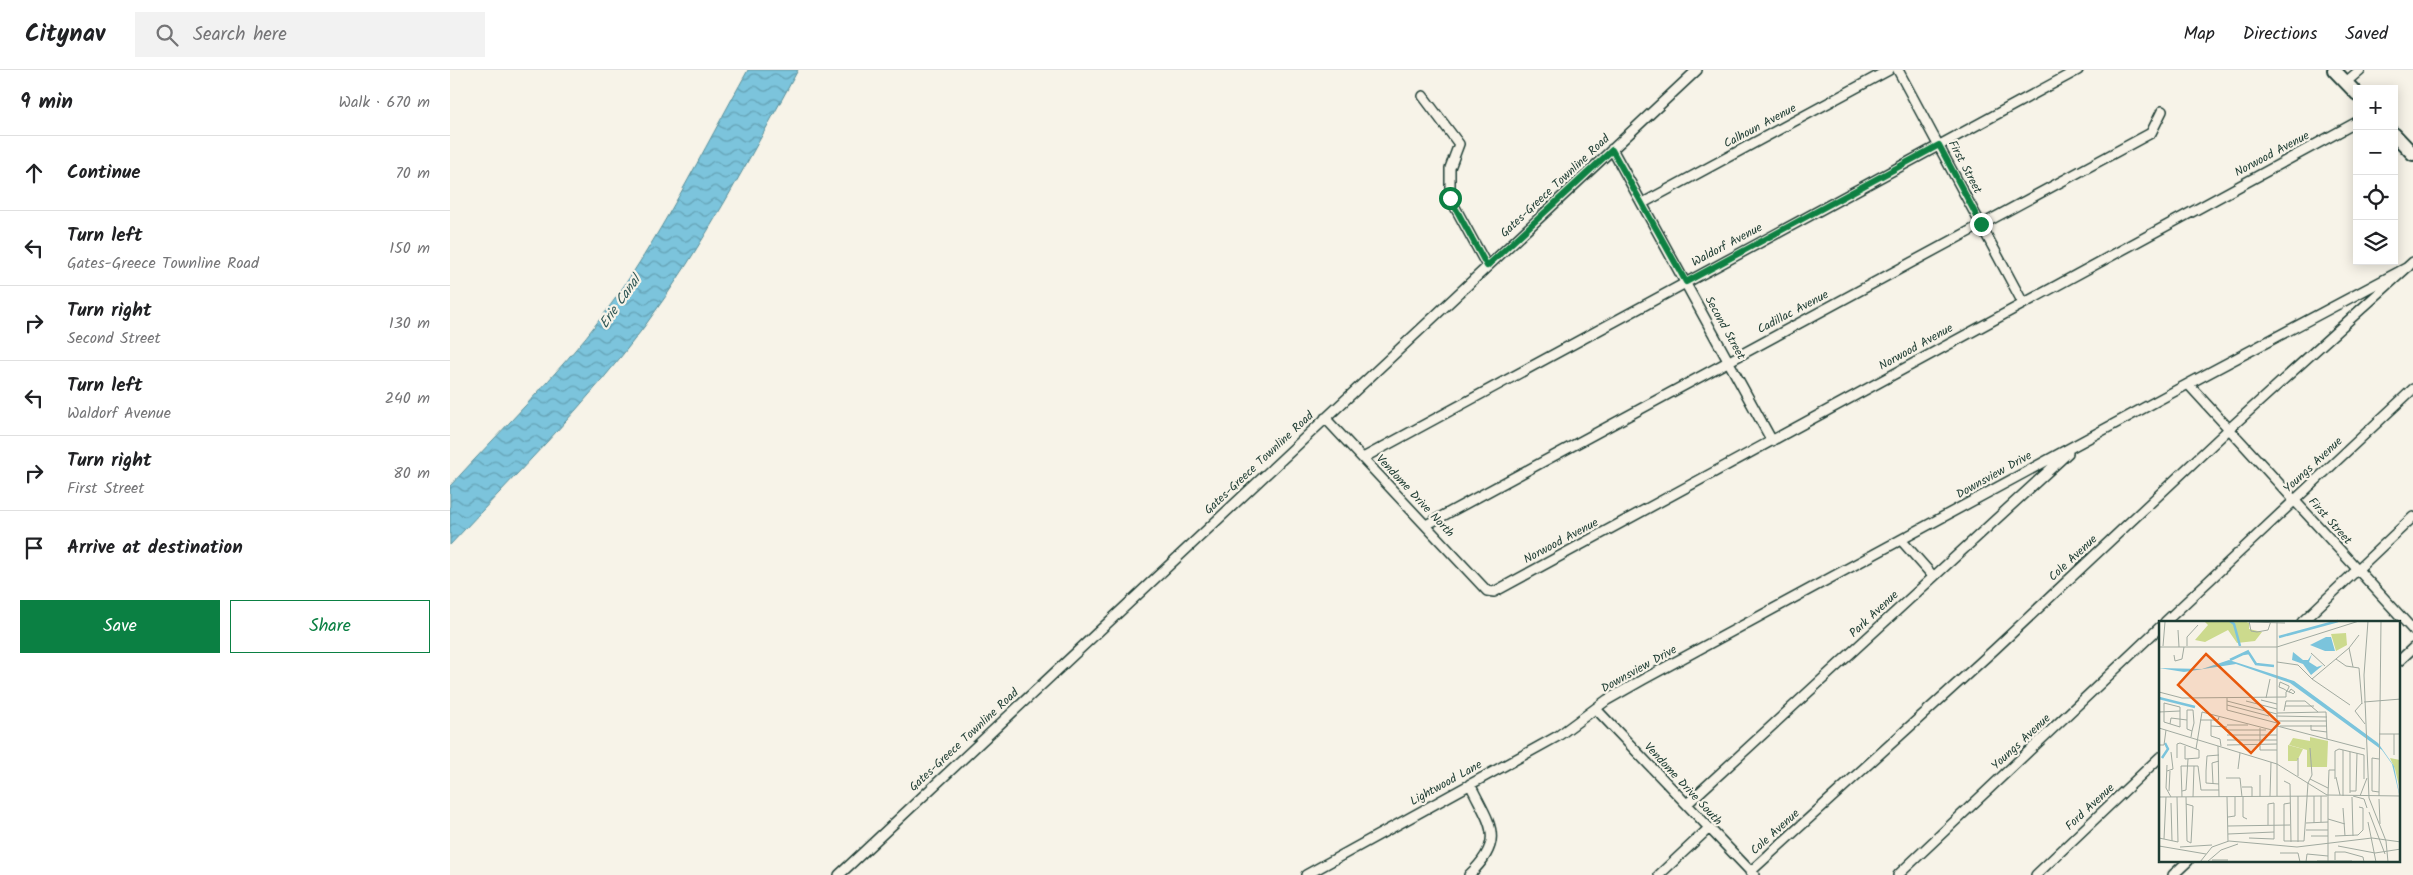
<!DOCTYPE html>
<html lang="en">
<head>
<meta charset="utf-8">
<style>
	:root { --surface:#fff; --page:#f2f2f2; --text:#202124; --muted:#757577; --line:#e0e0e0; --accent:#0b8043 }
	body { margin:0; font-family:Kalam,sans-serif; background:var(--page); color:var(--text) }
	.controls { position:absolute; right:15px; top:15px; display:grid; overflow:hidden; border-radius:0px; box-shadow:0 2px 12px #0003 }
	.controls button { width:45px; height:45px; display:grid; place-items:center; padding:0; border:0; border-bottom:1px solid var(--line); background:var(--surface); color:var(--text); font:25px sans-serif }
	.stop { position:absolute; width:15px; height:15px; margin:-11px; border:4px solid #0b8043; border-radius:50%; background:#fff }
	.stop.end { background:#0b8043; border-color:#fff; box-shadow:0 1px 5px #0008 }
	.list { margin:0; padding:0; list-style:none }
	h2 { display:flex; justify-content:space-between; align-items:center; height:65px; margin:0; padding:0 20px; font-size:21px }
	h2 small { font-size:16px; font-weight:400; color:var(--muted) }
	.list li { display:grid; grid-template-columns:32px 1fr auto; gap:15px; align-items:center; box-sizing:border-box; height:75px; padding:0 20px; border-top:1px solid var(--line) }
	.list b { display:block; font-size:19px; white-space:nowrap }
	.list p { margin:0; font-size:16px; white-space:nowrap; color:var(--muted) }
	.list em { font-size:16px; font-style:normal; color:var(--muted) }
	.actions { display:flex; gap:10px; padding:15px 20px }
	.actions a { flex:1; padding:11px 0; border:1px solid var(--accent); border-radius:0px; text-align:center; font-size:18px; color:var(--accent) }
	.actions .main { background:var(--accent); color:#fff }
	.icon { flex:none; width:28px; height:28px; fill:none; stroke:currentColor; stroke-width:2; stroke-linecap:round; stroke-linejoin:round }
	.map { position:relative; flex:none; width:1963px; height:805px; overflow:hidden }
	header { display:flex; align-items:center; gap:30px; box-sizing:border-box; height:70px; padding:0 25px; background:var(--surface); border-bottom:1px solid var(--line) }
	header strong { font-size:24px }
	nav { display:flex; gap:28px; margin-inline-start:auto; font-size:18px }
	.search { width:350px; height:45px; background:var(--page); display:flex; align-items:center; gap:12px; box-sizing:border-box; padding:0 18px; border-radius:0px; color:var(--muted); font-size:19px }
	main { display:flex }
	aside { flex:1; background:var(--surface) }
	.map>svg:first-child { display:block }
	.water { fill:url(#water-waves); stroke:#568e99 }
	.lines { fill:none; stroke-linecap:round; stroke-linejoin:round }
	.minor-casing { stroke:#1f3d34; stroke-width:12 }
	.secondary-casing { stroke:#1f3d34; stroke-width:16 }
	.minor { stroke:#f7f3e8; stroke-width:9 }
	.secondary { stroke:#f7f3e8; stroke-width:12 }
	.route { stroke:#0b8043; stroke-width:6 }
	.labels { text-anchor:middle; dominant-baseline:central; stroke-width:4.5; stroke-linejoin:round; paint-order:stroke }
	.street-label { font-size:12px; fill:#1f3d34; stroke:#f7f3e8 }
	.water-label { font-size:14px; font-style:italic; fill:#315856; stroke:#f7f3e8 }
	.inset-river { fill:none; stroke:#7bc4dc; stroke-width:2.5 }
	.inset-road { fill:none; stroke:#a1aaa0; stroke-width:1 }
	.view { fill:#e8590c; fill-opacity:0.15; stroke:#e8590c; stroke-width:2.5 }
	.inset-edge { fill:none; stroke:#1f3d34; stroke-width:2.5 }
</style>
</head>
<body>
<header>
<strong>Citynav</strong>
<div class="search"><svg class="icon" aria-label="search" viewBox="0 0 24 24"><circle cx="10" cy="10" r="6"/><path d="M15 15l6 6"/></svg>Search here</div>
<nav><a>Map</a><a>Directions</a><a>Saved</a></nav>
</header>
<main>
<aside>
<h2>9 min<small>Walk · 670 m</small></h2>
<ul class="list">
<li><svg class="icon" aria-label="ahead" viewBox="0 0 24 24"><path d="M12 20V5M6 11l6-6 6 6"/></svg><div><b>Continue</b></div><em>70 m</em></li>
<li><svg class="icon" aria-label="left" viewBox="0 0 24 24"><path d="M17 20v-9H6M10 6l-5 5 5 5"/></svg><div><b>Turn left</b><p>Gates-Greece Townline Road</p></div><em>150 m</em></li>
<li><svg class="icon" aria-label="right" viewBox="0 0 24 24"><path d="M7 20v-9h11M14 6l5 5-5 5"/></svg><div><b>Turn right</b><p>Second Street</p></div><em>130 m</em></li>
<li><svg class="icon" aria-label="left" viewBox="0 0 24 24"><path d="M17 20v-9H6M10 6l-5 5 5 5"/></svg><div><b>Turn left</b><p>Waldorf Avenue</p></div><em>240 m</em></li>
<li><svg class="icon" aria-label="right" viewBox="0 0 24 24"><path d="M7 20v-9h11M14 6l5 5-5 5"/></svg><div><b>Turn right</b><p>First Street</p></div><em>80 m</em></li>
<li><svg class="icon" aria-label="arrive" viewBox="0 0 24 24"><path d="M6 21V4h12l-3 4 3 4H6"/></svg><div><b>Arrive at destination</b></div></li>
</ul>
<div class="actions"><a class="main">Save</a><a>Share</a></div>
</aside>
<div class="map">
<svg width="1963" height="805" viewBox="0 0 1963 805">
	<defs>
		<pattern id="water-waves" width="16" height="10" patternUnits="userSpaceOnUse" patternTransform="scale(1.25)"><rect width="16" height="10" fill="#7bc4dc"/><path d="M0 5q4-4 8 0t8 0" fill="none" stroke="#64a0b3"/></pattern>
	</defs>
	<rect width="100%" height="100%" fill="#f7f3e8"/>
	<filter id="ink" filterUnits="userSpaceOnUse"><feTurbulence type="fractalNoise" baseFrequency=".02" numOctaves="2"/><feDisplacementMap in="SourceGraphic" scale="10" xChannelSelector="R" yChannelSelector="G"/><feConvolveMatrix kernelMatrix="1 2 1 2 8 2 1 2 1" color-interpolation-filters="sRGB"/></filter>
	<g filter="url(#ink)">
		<path class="water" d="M 298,0 L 348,0 C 300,87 253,177 194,257 C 136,335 66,404 0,475 L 0,416 C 51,360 108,305 154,244 C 210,169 252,82 298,0 Z"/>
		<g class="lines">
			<defs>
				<path id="minor" d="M 1448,0 L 1573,233
					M 1896,12 L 1910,0
					M 973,26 L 1009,74 L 1000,98 L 1000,128 L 1037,196
					M 1162,79 L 1322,371
					M 1193,133 L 1439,0
					M 1738,314 L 1963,560
					M 875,348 L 1037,521 L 1044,522 L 1907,52
					M 913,388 L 1628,0
					M 976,455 L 1701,63 L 1712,41
					M 1451,470 L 1483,506
					M 1715,552 L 1963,319
					M 1852,552 L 1963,447
					M 1949,591 L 1963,578
					M 1146,639 L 1304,805
					M 1237,734 L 1618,383
					M 1300,802 L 1545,579 L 1779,359 L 1963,192
					M 389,805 L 1247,0
					M 856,805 L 1108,666 L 1157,630 L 1194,609 L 1738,314 L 1958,197
					M 1019,805 C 1057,769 1039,754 1020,714
					M 1209,805 L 1258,759
					M 1448,805 L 1710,557
					M 1586,805 L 1710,687
					M 1723,805 L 1738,791"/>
				<path id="secondary" d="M 1884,0 L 1907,24
					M 1944,64 L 1963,84"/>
			</defs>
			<use href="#minor" class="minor-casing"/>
			<use href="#secondary" class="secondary-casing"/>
			<use href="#minor" class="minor"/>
			<use href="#secondary" class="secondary"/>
		</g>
	</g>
	<g class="lines" filter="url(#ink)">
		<path class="route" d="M 1000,128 L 1037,196 L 1162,80 L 1236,212 L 1489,75 L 1531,154"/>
	</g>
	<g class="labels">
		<g class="street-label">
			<text transform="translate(1310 56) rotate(-28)">Calhoun Avenue</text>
			<text transform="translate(1822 84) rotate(-28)">Norwood Avenue</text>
			<text transform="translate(1515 97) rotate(62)">First Street</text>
			<text transform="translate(1105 116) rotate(-43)">Gates-Greece Townline Road</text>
			<text transform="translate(1277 175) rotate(-28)">Waldorf Avenue</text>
			<text transform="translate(1343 242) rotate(-28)">Cadillac Avenue</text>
			<text transform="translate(1275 258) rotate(61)">Second Street</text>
			<text transform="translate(1466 277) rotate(-29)">Norwood Avenue</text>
			<text transform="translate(809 393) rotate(-43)">Gates-Greece Townline Road</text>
			<text transform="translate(1863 395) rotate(-43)">Youngs Avenue</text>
			<text transform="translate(1544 405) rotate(-29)">Downsview Drive</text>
			<text transform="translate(965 426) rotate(47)">Vendome Drive North</text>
			<text transform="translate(1880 451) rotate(48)">First Street</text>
			<text transform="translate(1111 471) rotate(-28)">Norwood Avenue</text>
			<text transform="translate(1623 488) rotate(-43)">Cole Avenue</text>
			<text transform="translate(1424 544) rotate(-43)">Park Avenue</text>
			<text transform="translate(1189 599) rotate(-29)">Downsview Drive</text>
			<text transform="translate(514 670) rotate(-43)">Gates-Greece Townline Road</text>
			<text transform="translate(1571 672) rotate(-43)">Youngs Avenue</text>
			<text transform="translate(996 713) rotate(-29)">Lightwood Lane</text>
			<text transform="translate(1233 714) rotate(47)">Vendome Drive South</text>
			<text transform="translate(1640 737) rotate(-43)">Ford Avenue</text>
			<text transform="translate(1325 762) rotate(-42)">Cole Avenue</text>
		</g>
		<g class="water-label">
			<text transform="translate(170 232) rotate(-55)">Erie Canal</text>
		</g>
	</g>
	<g transform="translate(1709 551)">
		<rect width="241" height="241" fill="#f7f3e8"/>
		<path d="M 151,116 L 169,120 L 168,146 L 148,146 L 148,129 L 130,124 L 134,117 L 151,120 ZM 231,137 L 241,139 L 241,169 L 236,148 Z" fill="#ccda8d"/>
		<path d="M 45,0 L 85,0 L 90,2 L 90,8 L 103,11 L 96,20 L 78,22 L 69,9 L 46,21 L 36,19 L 49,4 ZM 187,12 L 188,24 L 177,30 L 172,13 ZM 129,124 L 144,128 L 138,140 L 129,140 Z" fill="#ccda8d"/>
		<path d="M 167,16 L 172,16 L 176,30 L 166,30 L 151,24 ZM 134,31 L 144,39 L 149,39 L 153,33 L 150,41 L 158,46 L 164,44 L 152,54 L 144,43 L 133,39 ZM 70,39 L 135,60 L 219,122 L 235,145 L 241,177 L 233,143 L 223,129 L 131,62 L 77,43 L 25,51 L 0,47 L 43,48 Z" fill="#7bc4dc"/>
		<path class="inset-river" d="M 71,0 L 75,3 L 81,25M 120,16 L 179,0M 84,33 L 90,32 L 97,43 L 115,45M 71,39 L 90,30M 0,77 L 36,86M 3,137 L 9,128 L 6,122"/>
		<path class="inset-road" d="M 90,0 L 92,10 L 98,11 L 109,9 L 112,0M 209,0 L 205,54 L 210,177 L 227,220 L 229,241M 90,1 L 126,2M 19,9 L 20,26M 4,25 L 6,1M 28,25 L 28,16 L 39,4M 0,26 L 118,26 L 200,0M 152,32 L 166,45M 15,34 L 16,40 L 23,38 L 25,26M 177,38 L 187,45 L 200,47 L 203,83M 118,41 L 139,44 L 153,58 L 191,84M 194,46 L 190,27 L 200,14M 153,58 L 190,27M 0,71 L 23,77 L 127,76 L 127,71 L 128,70 L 130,66 L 130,65 L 121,61 L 120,66 L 125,68 L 128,70 L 130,71 L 133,72 L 134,73 L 136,71 L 132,68 L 130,71M 68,77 L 68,89 L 118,102M 107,77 L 111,58M 102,79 L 118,83M 68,80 L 118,93M 87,80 L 118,88M 205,81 L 242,78M 5,82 L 21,86 L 21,106 L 5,101 ZM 203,82 L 196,90 L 206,103M 68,84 L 110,95M 126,85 L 155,85M 125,90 L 127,80 L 146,80 L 159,91M 0,91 L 21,90M 118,92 L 167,91 L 168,118M 117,95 L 168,96M 41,99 L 59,99 L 60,96M 52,99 L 52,115 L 61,118 L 62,125M 118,100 L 168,100M 11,103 L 12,97 L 28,99M 68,104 L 89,104M 152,104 L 152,109 L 168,111M 52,105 L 68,106M 118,105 L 206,128M 121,105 L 168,105M 0,107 L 118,143 L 168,174 L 242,175M 68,109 L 107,109M 220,113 L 242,113M 68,114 L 118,114M 32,116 L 33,110 L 35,102 L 34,89 L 28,89 L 28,108 L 33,110M 68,119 L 118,119M 0,124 L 5,124 L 7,109M 68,124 L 118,123M 59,125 L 60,176M 37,128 L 43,91 L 113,109M 101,129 L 101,107M 101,129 L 118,129M 60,134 L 48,135 L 47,150 L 47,162 L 60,163M 235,134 L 235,113M 18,137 L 18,123 L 21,122 L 40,129 L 40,137 L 26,138 L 26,125M 118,143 L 118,175M 118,143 L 118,0M 8,144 L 7,167 L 12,176M 79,148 L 81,132M 8,150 L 14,148 L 12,131M 101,154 L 101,176M 139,155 L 139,137M 177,156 L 181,174M 67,157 L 81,157 L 83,176M 151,158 L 169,167M 176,158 L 176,130 L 180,128 L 205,134 L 205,158M 125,160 L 131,163 L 132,221M 54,163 L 53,142 L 60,140M 83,166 L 93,166 L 93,176M 10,170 L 11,150M 23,170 L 27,169 L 29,138M 191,170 L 197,170 L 198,132M 220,171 L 213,170 L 213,137 L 220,138M 191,172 L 191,131M 169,174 L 170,149 L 176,149M 169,174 L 169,241M 111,175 L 112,141M 139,175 L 139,221M 155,175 L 155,202M 162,175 L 162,201M 184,175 L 184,129M 194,175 L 205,178 L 208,187M 201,175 L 208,157M 220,175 L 222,0M 0,176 L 168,175M 23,176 L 22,145 L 39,145 L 42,169 L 60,169M 27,176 L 28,220 L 32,222 L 34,185 L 27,183M 34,176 L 35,145M 68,176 L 69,220M 84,176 L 84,196 L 88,198M 193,176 L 194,215M 220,178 L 221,203M 12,182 L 13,220M 131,182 L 125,183 L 125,220 L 145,220 L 149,162 L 153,154 L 151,127M 184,187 L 186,215M 210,191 L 226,233M 69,196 L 76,195 L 76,176M 169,198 L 186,203M 209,201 L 217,241M 147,202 L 169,201M 69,205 L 131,204M 147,209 L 169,209M 69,213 L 115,211M 152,215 L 169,215M 176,215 L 199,214 L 204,209 L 204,187 L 200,186M 0,217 L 19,221 L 18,176M 90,217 L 115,218 L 115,182 L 109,183 L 109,204M 5,218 L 7,176M 0,225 L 47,233M 179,225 L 216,232 L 242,228M 21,226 L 53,224M 121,232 L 139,232 L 141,241M 53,239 L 69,239M 176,239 L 176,231 L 186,231 L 204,236 L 205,241M 158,240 L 193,240M 41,241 L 53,226 L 70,220 L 138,226 L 213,217 L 242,221M 48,241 L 62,229 L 79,223M 147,241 L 148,233 L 169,235"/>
		<path class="view" d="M 47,33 L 120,102 L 92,132 L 19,64 Z"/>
		<rect width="241" height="241" class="inset-edge"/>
	</g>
</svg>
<div class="controls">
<button>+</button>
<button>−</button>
<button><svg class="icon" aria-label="locate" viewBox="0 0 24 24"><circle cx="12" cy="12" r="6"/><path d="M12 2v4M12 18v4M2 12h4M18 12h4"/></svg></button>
<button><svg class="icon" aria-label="layers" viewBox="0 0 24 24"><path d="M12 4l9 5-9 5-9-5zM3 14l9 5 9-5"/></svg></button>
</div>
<div class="stop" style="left:1000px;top:128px"></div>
<div class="stop end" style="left:1531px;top:154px"></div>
</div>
</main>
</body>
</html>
